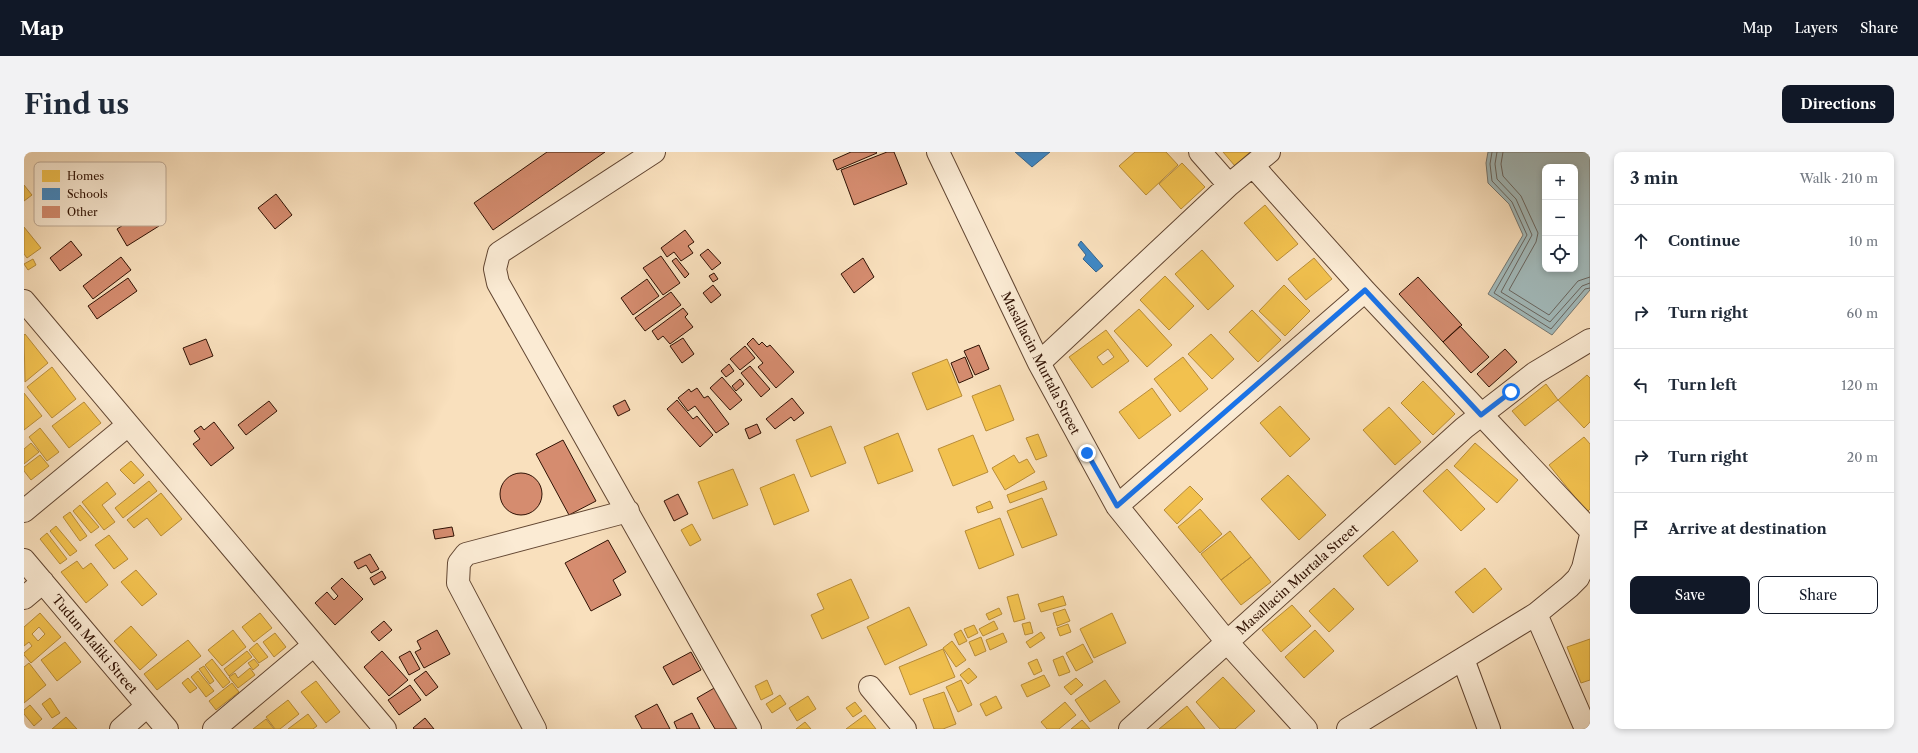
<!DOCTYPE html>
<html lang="en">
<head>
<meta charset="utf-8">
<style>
	:root { --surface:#fff; --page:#f2f2f3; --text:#1f2937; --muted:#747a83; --line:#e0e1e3; --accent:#111827 }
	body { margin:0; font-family:"Libre Caslon Text",serif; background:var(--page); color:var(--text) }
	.controls { position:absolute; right:12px; top:12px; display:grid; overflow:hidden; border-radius:8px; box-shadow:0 2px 6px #0003 }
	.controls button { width:36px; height:36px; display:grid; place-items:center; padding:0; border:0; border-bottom:1px solid var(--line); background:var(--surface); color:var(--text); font:20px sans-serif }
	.stop { position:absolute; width:12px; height:12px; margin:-9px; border:3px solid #1a73e8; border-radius:50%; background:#fff }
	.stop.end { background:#1a73e8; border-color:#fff; box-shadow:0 1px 4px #0008 }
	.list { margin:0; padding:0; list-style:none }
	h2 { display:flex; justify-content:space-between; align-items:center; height:52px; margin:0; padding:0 16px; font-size:17px }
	h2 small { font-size:13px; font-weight:400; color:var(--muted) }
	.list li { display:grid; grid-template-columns:26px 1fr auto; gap:12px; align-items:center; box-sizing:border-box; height:72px; padding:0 16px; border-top:1px solid var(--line) }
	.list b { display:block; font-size:15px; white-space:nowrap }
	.list em { font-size:13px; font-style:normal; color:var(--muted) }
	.actions { display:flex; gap:8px; padding:12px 16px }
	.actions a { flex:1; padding:9px 0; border:1px solid var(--accent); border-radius:8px; text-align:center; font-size:14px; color:var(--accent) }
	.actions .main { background:var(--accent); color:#fff }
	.icon { flex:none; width:22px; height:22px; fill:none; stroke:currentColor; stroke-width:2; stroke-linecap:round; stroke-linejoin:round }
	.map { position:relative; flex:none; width:1566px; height:577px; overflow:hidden; border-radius:8px }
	header { display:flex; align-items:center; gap:24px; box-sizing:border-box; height:56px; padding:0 20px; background:var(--accent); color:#fff }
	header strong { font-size:19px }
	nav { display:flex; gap:22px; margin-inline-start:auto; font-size:14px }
	.intro { display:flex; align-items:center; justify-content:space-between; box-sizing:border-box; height:96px; padding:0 24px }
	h1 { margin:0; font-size:28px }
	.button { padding:10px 18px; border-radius:8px; background:var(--accent); color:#fff; font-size:14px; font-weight:700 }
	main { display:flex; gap:24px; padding:0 24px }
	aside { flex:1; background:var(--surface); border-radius:8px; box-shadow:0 2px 6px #0003 }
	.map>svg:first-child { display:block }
	.water { fill:#a2babb; stroke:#747772; fill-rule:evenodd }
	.homes { fill:#f2c14e; stroke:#b88c38; fill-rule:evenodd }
	.schools { fill:#3f88c5; stroke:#3a658b }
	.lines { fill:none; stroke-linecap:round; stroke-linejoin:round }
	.shore { stroke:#696660; stroke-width:1 }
	.building { fill:#d58c6f; stroke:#301204 }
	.minor-casing { stroke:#624632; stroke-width:24 }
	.minor { stroke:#fbebd4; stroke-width:22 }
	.route { stroke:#1a73e8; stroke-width:5 }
	.labels { text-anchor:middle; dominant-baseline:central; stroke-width:4; stroke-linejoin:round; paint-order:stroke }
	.street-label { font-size:13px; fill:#301204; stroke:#fbebd4 }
	.key { fill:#fbebd4; stroke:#beaa96; stroke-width:1 }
	.key-label { font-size:11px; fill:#301204 }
</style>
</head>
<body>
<header>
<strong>Map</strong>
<nav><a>Map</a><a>Layers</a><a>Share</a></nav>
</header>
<div class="intro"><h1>Find us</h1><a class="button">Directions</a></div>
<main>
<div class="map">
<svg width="1566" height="577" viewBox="0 0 1566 577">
	<rect width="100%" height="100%" fill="#f9e0bd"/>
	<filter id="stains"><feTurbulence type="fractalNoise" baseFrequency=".005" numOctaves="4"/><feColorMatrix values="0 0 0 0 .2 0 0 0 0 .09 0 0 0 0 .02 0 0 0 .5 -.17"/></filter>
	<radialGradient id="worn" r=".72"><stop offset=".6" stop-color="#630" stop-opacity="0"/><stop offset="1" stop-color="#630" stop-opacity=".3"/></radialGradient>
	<path class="water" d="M 1464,0 L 1566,0 L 1566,138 L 1528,183 L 1464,142 L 1499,83 L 1485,52 L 1464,31 L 1462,11 ZM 1521,15 L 1551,15 L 1551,117 L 1521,117 Z"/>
	<path class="homes" d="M 1111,0 L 1142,0 L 1154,13 L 1122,43 L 1095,14 Z
		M 1199,0 L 1226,0 L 1211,14 Z
		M 1158,11 L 1181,35 L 1157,57 L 1135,32 Z
		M 0,33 L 8,43 L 0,49 Z
		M 1241,53 L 1274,92 L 1253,109 L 1220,71 Z
		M 0,75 L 17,96 L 3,106 L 0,102 Z
		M 1178,98 L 1210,134 L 1184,158 L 1151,122 Z
		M 1290,106 L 1308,127 L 1282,148 L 1264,127 Z
		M 9,107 L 12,113 L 4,118 L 0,112 Z
		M 1141,124 L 1170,154 L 1145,178 L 1116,148 Z
		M 1260,133 L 1286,159 L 1261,184 L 1235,159 Z
		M 1115,157 L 1148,193 L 1123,215 L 1090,179 Z
		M 1228,158 L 1257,188 L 1234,210 L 1205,180 Z
		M 1082,178 L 1105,209 L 1068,236 L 1045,205 ZM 1084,197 L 1090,205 L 1079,213 L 1073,205 Z
		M 1,182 L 24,211 L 1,230 L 0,183 Z
		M 1187,182 L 1210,207 L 1188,227 L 1164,202 Z
		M 1159,205 L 1184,237 L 1156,260 L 1130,227 Z
		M 923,207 L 938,244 L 903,258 L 888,221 Z
		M 28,215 L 52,247 L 28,266 L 3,235 Z
		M 1563,223 L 1566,226 L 1566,270 L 1560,276 L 1534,248 Z
		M 1399,229 L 1431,262 L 1409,283 L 1377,251 Z
		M 1522,232 L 1534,248 L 1501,274 L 1488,259 Z
		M 976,233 L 990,268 L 962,279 L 948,244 Z
		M 1128,236 L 1147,263 L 1115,287 L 1095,260 Z
		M 0,241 L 18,264 L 0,278 Z
		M 60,250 L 77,271 L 45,296 L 28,274 Z
		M 1256,254 L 1286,287 L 1266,305 L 1236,271 Z
		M 1365,255 L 1397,290 L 1371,313 L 1339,278 Z
		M 807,274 L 822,311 L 787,325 L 772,288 Z
		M 16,276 L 35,300 L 23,309 L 5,285 Z
		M 874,281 L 889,319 L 854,332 L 840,295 Z
		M 1014,282 L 1023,304 L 1012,308 L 1002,286 Z
		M 949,283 L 964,320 L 929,334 L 914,297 Z
		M 1560,285 L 1566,292 L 1566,357 L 1563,360 L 1525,313 Z
		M 7,291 L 15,300 L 0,312 L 0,297 Z
		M 1451,291 L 1494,328 L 1473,351 L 1430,314 Z
		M 16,303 L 25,314 L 7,328 L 0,319 L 0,315 Z
		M 990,303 L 995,311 L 1003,307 L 1011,320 L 981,338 L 968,316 Z
		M 107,309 L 120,323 L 110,332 L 96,318 Z
		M 709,317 L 724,353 L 689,367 L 674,330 Z
		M 1423,317 L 1461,357 L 1437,379 L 1399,339 Z
		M 770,322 L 785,359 L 750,373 L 736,336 Z
		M 1264,323 L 1302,363 L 1275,388 L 1237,347 Z
		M 125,329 L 133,339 L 99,366 L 91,356 Z
		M 1020,329 L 1023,337 L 986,351 L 983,343 Z
		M 83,330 L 92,342 L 78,353 L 91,370 L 80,378 L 58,350 Z
		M 1166,334 L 1179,347 L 1153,372 L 1140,358 Z
		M 137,341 L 158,367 L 137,384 L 123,366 L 110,376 L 103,368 Z
		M 1018,346 L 1033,383 L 998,396 L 983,359 Z
		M 966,349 L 969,356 L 954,361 L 952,355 Z
		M 56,353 L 75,375 L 67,381 L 49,359 Z
		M 1176,357 L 1198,382 L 1176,401 L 1154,375 Z
		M 46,360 L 63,384 L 56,389 L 39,365 Z
		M 976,366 L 990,403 L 955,417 L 941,379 Z
		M 668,372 L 677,388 L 666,394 L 657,378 Z
		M 32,374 L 53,399 L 46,404 L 26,379 Z
		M 1206,379 L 1227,405 L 1197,428 L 1177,402 Z
		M 1369,379 L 1394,409 L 1364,434 L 1339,404 Z
		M 23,381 L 43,407 L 36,412 L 16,387 Z
		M 85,383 L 104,407 L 90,417 L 71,393 Z
		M 1227,405 L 1247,430 L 1217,453 L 1197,428 Z
		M 53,409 L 59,417 L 67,411 L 84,433 L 62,451 L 37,420 Z
		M 1461,416 L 1478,437 L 1449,461 L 1431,440 Z
		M 112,418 L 133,442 L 118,454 L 97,430 Z
		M 827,427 L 845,466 L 798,487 L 787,463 L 800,457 L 793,442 Z
		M 1310,436 L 1330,457 L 1305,480 L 1285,459 Z
		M 994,442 L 1001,467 L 990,470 L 983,445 Z
		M 1039,444 L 1042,453 L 1017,460 L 1014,452 Z
		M 1268,453 L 1287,474 L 1257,500 L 1238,478 Z
		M 885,455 L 903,493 L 861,513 L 843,475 Z
		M 975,456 L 978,462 L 965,468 L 962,462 Z
		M 1041,457 L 1046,469 L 1033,474 L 1029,461 Z
		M 16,461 L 37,485 L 7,511 L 0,503 L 0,501 L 8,494 L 5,490 L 0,494 L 0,475 ZM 15,475 L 21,482 L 14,489 L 8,482 Z
		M 236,461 L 248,476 L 230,490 L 218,475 Z
		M 1088,461 L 1102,491 L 1070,506 L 1056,477 Z
		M 970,469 L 974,477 L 959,484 L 955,477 Z
		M 1006,470 L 1009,481 L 1001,483 L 998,472 Z
		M 1044,472 L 1047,480 L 1036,484 L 1033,476 Z
		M 950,473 L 954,481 L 944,486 L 940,477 Z
		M 107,474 L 133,503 L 116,518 L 90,489 Z
		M 209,478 L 222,495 L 198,514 L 184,498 Z
		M 937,478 L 943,489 L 935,493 L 930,482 Z
		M 1291,478 L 1310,499 L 1280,526 L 1261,505 Z
		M 1017,480 L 1021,486 L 1006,496 L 1002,490 Z
		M 251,481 L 262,495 L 250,505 L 239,490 Z
		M 979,481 L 983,490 L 966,498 L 962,488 Z
		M 957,485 L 962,499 L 951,504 L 945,490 Z
		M 1566,487 L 1566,528 L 1557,531 L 1543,495 Z
		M 164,488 L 177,504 L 133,538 L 120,522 Z
		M 928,489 L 942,508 L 932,515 L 919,496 Z
		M 41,490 L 57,510 L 33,529 L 17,508 Z
		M 233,491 L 244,505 L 235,511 L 225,498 Z
		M 1059,492 L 1069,510 L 1052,519 L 1042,501 Z
		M 919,497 L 931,525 L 886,543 L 875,515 Z
		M 223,499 L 228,505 L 205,524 L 200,517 Z
		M 1039,504 L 1046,520 L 1035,524 L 1029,508 Z
		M 188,507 L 206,530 L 199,536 L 181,513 Z
		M 230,507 L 235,513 L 229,518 L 224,511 Z
		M 1013,507 L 1018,519 L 1010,523 L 1004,511 Z
		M 5,511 L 22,533 L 0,551 L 0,515 Z
		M 180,514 L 190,529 L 186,532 L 175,517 Z
		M 226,516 L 231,523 L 214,536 L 205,525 L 211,521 L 214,526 Z
		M 945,516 L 953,525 L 944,532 L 936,523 Z
		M 174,519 L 190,539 L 182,545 L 167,525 Z
		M 1020,523 L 1026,534 L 1003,545 L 997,533 Z
		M 1199,525 L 1231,559 L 1211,577 L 1196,577 L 1172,550 Z
		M 164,526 L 173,536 L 166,541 L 158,531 Z
		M 1052,526 L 1059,533 L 1047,543 L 1040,535 Z
		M 743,528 L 749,542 L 737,548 L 731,534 Z
		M 937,528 L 948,553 L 934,560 L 922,535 Z
		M 1081,528 L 1096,550 L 1066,570 L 1051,548 Z
		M 292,529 L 316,560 L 302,571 L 277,540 Z
		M 208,531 L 215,540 L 192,558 L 185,549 Z
		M 920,540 L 932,572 L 919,577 L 910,577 L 899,547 Z
		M 756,543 L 762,552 L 748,561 L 742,552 Z
		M 784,544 L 792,557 L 773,569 L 765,556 Z
		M 972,544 L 978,556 L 962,564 L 956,552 Z
		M 26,546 L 36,561 L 28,566 L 18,552 Z
		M 264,548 L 275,562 L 256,577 L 251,577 L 242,565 Z
		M 831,550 L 838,559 L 829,565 L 822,556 Z
		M 1041,550 L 1052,563 L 1035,577 L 1023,577 L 1017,570 Z
		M 6,553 L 18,567 L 10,574 L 0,562 L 0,558 Z
		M 1163,554 L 1181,577 L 1135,577 Z
		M 284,562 L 293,574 L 289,577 L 264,577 Z
		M 841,563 L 852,577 L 822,577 Z
		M 42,565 L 53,577 L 28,577 Z
		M 242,567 L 250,577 L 229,577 Z
		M 1058,568 L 1066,577 L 1047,577 Z
		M 781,570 L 787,577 L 772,577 Z"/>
	<path class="schools" d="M 991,0 L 1026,0 L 1008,15 Z
		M 1057,89 L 1079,114 L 1072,120 L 1059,107 L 1062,103 L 1054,93 Z"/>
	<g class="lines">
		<path class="shore" d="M 1468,0 L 1466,12 L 1468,29 L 1488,50 L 1503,83 L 1470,141 L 1527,177 L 1561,137 L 1566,136
			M 1473,0 L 1471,12 L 1473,27 L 1492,47 L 1508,83 L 1477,140 L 1526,170 L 1558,134 L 1566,131
			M 1479,0 L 1477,12 L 1479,24 L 1497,44 L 1514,81 L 1512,90 L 1485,138 L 1525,163 L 1554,129 L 1566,125"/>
	</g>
	<path class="building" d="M 523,0 L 581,0 L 469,78 L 450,51 Z
		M 827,0 L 852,0 L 853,1 L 813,18 L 809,8 Z
		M 863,0 L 870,0 L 883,32 L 830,53 L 817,18 Z
		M 252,42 L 268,63 L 251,77 L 234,56 Z
		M 124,57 L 135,74 L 103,94 L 93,77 Z
		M 661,78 L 670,90 L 664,94 L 669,101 L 657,109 L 650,100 L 643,105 L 637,96 Z
		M 47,89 L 58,103 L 36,119 L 26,106 Z
		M 684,97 L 697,111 L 688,118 L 676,103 Z
		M 637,104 L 656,131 L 639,143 L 619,116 Z
		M 97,105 L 107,118 L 69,147 L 59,134 Z
		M 652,106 L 665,122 L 661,126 L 648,109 Z
		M 839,106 L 850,125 L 830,141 L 817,122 Z
		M 690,121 L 694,127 L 689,130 L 685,124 Z
		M 1394,125 L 1438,173 L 1419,190 L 1375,142 Z
		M 104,126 L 113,139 L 73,167 L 64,154 Z
		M 623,127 L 635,144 L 609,163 L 597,146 Z
		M 689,133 L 697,143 L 687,151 L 679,141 Z
		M 647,140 L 657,153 L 621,179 L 611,166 Z
		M 659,156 L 664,162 L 661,165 L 669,175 L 646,192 L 639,184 L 634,188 L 628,179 Z
		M 1436,174 L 1465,205 L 1447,221 L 1419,190 Z
		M 659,186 L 670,202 L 658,211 L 646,194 Z
		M 729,186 L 735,193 L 738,190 L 743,195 L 746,193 L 770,220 L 752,236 L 734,215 L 739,211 L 723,192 Z
		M 182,187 L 189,204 L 166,213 L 159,196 Z
		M 955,193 L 965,217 L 951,223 L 940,199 Z
		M 721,194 L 731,206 L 716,218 L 706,207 Z
		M 1481,197 L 1493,210 L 1465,235 L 1453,222 Z
		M 941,205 L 949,225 L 935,231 L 927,211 Z
		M 705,212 L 710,219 L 702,225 L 697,219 Z
		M 726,214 L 746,237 L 737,245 L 717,221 Z
		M 698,225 L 718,248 L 706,258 L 686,236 Z
		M 716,227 L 720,232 L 712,239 L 708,234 Z
		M 673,236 L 680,246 L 684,244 L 705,272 L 692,281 L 671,254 L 664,259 L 654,246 L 665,237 L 667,240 Z
		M 768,246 L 780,261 L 770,269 L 767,265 L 751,277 L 742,267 Z
		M 601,248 L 606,258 L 594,264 L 589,254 Z
		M 653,248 L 669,267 L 673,264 L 689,283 L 676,295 L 643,257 Z
		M 245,249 L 253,259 L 222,283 L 214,273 Z
		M 190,270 L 210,296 L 187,314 L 169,292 L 176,287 L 170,279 L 177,274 L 180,278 Z
		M 733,272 L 737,281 L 725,287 L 721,277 Z
		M 539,288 L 572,349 L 545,363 L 512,302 Z
		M476 342a21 21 0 1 1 42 0a21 21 0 1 1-42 0Z
		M 654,342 L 664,362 L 650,369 L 640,349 Z
		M 428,375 L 430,384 L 411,387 L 409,378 Z
		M 584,388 L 602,420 L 589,428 L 597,443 L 567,459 L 541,411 Z
		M 346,402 L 355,417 L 347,421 L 342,413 L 334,417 L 330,410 Z
		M 358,419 L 362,426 L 350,433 L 346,426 Z
		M 318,426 L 339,447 L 311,473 L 291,451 L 303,440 L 310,448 L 314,444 L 307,436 Z
		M 360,469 L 368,478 L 355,489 L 347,480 Z
		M 413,478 L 426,502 L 400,516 L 391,500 L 397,497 L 393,489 Z
		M 358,499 L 384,528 L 365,544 L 340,515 Z
		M 386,499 L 396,517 L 385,523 L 375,505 Z
		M 667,500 L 677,518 L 649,533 L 639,515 Z
		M 402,519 L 414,535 L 402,544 L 390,528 Z
		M 386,533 L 397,548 L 375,563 L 364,548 Z
		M 692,535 L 718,577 L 691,577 L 673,546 Z
		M 633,552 L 646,577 L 618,577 L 611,564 Z
		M 668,561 L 676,577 L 653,577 L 650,570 Z
		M 401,566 L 410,577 L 390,577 L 389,576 Z"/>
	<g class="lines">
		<defs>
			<path id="minor" d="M 630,0 L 475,101 L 471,117 L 474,131 L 726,577
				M 914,0 L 1015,211 L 1093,354 L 1203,490 L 1440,276 L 1511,221 L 1566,188
				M 1176,0 L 1205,33
				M 1230,15 L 1341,139 L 1566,378
				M 0,149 L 361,577
				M 1015,211 L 1205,33 L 1245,0
				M 1093,354 L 1341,139
				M 0,359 L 104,273
				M 0,408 L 143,577
				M 0,446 L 19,430
				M 1512,462 L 1562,577
				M 1439,507 L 1465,577
				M 846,535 L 881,577
				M 97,577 L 123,554
				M 190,577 L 290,493
				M 511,577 L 434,431 L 435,411 L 442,402 L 604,359
				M 1106,577 L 1203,490 L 1282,577
				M 1324,577 L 1512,462 L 1545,435 L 1554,426 L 1559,416 L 1566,387"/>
		</defs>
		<use href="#minor" class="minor-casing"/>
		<use href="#minor" class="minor"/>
	</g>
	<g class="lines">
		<path class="route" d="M 1063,301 L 1093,354 L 1341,138 L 1457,263 L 1487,240"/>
	</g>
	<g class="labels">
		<g class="street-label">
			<text transform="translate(1017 211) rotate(63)">Masallacin Murtala Street</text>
			<text transform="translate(1273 427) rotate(-42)">Masallacin Murtala Street</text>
			<text transform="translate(71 492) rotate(50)">Tudun Maliki Street</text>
		</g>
	</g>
	<rect x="10" y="10" width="132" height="64" rx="6" class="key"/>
	<rect x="18" y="18" width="18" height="12" fill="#f2c14e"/>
	<rect x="18" y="36" width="18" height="12" fill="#3f88c5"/>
	<rect x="18" y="54" width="18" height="12" fill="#d58c6f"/>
	<g class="key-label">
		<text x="43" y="28">Homes</text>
		<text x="43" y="46">Schools</text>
		<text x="43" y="64">Other</text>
	</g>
	<rect width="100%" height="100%" filter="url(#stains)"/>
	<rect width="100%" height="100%" fill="url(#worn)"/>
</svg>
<div class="controls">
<button>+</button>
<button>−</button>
<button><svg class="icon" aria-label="locate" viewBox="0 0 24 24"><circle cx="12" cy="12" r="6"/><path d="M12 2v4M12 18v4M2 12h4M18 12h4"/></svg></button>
</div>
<div class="stop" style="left:1487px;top:240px"></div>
<div class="stop end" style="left:1063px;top:301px"></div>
</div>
<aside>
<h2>3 min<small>Walk · 210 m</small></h2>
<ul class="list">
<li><svg class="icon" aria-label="ahead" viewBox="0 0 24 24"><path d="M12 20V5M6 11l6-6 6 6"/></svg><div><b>Continue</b></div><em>10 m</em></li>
<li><svg class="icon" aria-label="right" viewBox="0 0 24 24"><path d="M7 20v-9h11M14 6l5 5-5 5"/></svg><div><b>Turn right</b></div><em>60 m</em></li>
<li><svg class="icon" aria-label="left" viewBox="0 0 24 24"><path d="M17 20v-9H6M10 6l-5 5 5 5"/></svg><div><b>Turn left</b></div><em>120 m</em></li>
<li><svg class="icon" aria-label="right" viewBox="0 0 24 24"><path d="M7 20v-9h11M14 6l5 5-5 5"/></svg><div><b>Turn right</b></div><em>20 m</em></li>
<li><svg class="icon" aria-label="arrive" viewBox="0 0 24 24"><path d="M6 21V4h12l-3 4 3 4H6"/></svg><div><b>Arrive at destination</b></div></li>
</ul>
<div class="actions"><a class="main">Save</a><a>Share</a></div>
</aside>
</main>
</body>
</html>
